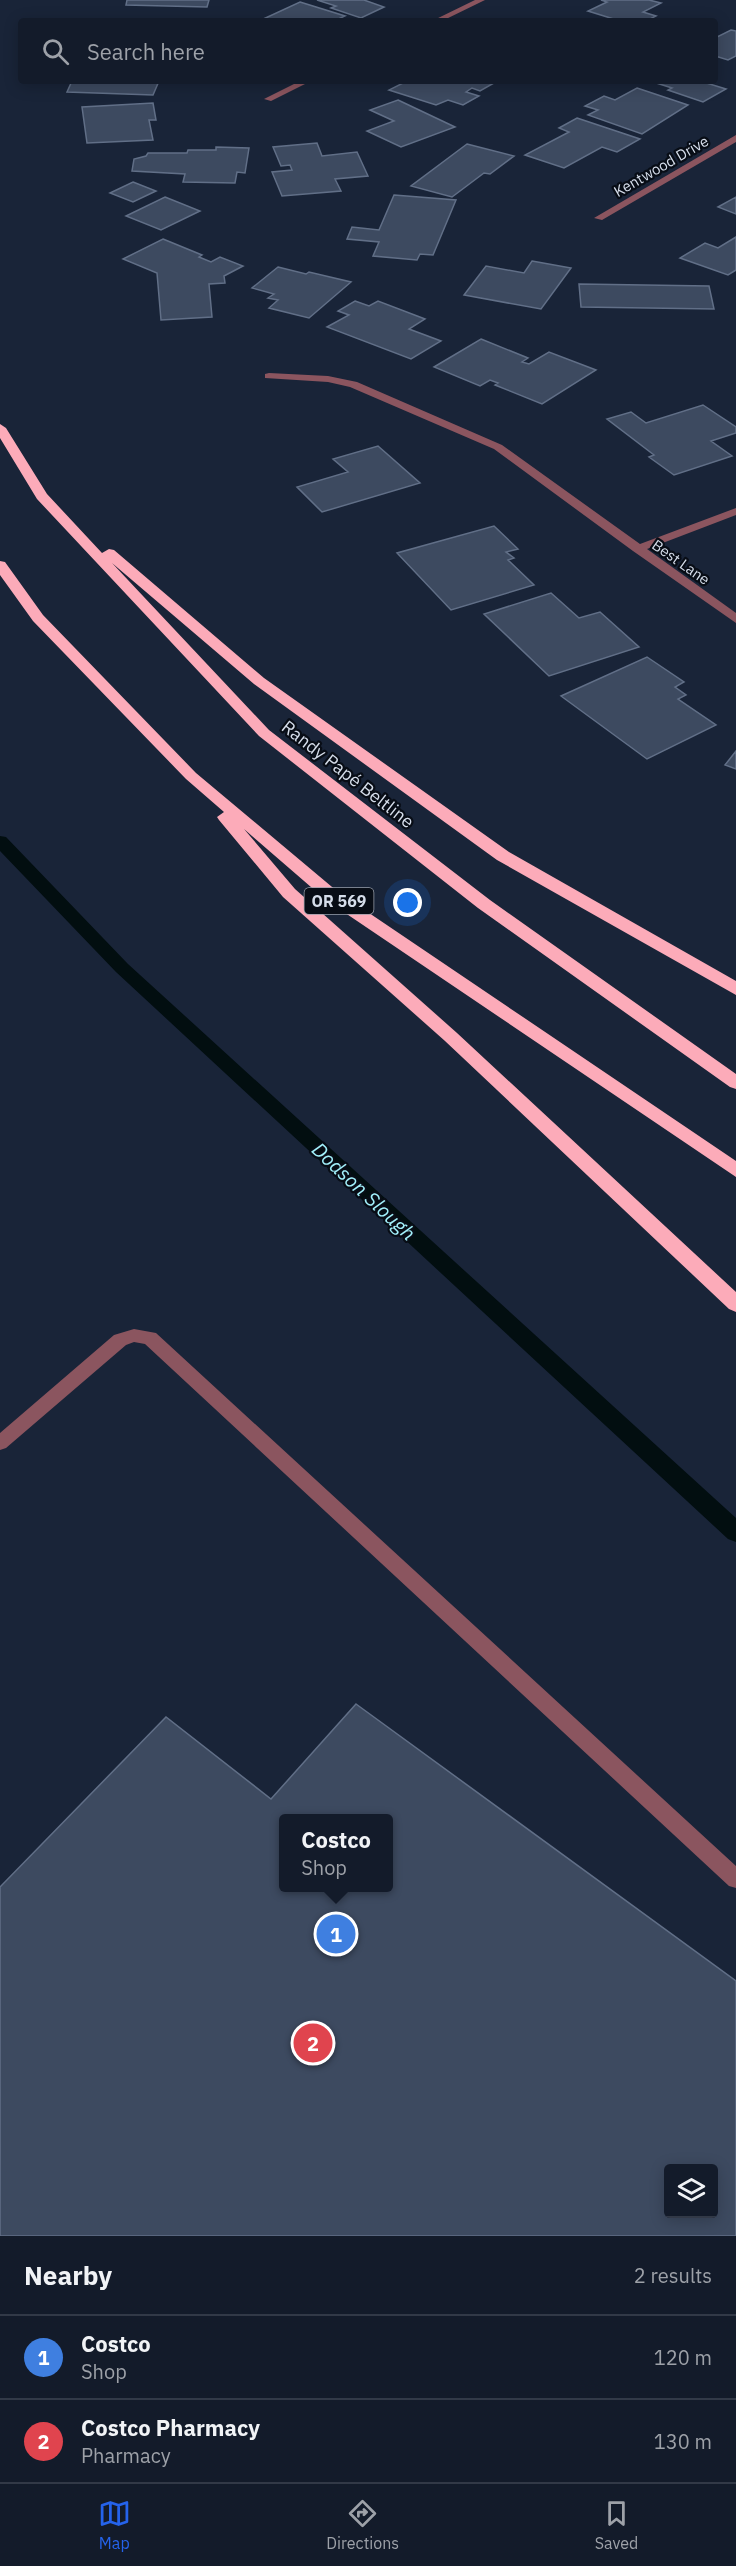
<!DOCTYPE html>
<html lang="en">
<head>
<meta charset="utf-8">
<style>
	:root { --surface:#131b2a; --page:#202836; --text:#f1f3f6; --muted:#9da1a8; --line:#323947; --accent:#2563eb }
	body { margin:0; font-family:"IBM Plex Sans",sans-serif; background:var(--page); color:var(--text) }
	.controls { position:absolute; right:18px; bottom:18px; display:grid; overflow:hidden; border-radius:6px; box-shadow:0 3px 15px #0003 }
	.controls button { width:54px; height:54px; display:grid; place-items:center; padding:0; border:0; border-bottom:2px solid var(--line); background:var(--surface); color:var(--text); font:30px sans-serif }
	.you { position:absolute; left:408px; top:903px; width:21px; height:21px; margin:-15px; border:4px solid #fff; border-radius:50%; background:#1a73e8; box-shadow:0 0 0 9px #1a73e833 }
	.badge { display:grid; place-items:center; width:39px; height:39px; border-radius:50%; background:var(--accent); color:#fff; font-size:20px; font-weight:700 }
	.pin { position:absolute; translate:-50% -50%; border:3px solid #fff; box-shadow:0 2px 6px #0006 }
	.popup { position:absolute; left:279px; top:1814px; width:114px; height:78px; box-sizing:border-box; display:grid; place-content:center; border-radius:6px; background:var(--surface); filter:drop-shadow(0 2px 4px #0005); font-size:20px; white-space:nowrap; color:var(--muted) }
	.popup b { font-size:22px; color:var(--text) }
	.popup::after { content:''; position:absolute; left:50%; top:100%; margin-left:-12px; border:12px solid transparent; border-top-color:var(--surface) }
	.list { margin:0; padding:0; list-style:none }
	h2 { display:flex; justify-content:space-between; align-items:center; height:78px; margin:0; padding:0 24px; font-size:26px }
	h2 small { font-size:20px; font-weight:400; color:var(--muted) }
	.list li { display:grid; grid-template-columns:39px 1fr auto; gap:18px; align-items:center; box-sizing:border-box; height:84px; padding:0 24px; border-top:2px solid var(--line) }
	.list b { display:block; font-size:22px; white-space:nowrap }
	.list p { margin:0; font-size:20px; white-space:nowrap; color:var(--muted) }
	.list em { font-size:20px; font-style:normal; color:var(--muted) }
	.icon { flex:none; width:33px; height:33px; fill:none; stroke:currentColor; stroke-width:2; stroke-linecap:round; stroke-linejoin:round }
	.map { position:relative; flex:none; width:736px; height:2236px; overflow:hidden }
	.search { position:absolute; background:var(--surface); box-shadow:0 3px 15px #0003; left:18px; right:18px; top:18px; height:66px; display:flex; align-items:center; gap:15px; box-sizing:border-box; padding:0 21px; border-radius:6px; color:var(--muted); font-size:22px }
	.sheet { height:246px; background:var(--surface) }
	nav { display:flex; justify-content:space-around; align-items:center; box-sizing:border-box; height:84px; border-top:2px solid var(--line); background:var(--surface); font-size:16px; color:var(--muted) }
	nav a { display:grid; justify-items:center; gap:3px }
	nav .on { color:var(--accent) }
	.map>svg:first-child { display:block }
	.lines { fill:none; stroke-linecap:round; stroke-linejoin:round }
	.stream { fill:#020e10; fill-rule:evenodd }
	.building { fill:#3d4a60; stroke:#616f87; stroke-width:1.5; fill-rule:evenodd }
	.service { fill:#8b555f; fill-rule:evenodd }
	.minor { fill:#8b555f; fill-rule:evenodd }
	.motorway { fill:#fcabb9; fill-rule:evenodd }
	.labels { text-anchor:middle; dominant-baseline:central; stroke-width:4.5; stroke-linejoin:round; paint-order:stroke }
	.far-street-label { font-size:15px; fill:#d5ddea; stroke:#080d16 }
	.shield { fill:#080d16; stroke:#989faa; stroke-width:1.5 }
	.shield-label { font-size:16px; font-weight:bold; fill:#d5ddea }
	.street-label { font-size:18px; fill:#d5ddea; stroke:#080d16 }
	.water-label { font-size:20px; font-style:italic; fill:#a2f0fb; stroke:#080d16 }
</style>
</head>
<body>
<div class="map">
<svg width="736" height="2236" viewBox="0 0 736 2236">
	<rect width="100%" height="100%" fill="#192438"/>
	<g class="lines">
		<path class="stream" d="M 0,836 L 6,837 L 128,964 L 736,1518 L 736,1542 L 728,1539 L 116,972 L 0,851 Z"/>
	</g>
	<path class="building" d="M 127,0 L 209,0 L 207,7 L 126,5 Z
		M 317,0 L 364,0 L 384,7 L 361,18 L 331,8 L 336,6 Z
		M 601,0 L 649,0 L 661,3 L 643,12 L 656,16 L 646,21 L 620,21 L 588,11 L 607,2 Z
		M 300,2 L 345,16 L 334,21 L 259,21 Z
		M 731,30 L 736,31 L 736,56 L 728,60 L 715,56 L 715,38 Z
		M 72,81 L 159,81 L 153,95 L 67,92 Z
		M 407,81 L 486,81 L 494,83 L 480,91 L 472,88 L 466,92 L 479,96 L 463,105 L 448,100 L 436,105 L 389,90 Z
		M 650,81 L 700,81 L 726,89 L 703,102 L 668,90 L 672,88 Z
		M 637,88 L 688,105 L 642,134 L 588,115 L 598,110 L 585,106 L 604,96 L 615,100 Z
		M 398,100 L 455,127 L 401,147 L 367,131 L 394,121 L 370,110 Z
		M 153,103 L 156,120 L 149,120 L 153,140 L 87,143 L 82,107 Z
		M 577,118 L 640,139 L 617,152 L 602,147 L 564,168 L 525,155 L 569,132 L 559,128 Z
		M 317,143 L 322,156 L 357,152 L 368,176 L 335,179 L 341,191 L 282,196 L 272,172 L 292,170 L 290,165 L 281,166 L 273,147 Z
		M 467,144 L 514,156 L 490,174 L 484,173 L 452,197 L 411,186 Z
		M 216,147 L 249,148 L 245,173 L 237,172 L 235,183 L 183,182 L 185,174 L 132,171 L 134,159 L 146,156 L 148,153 L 187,153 L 188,150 L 216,150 Z
		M 133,182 L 156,191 L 133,202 L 110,193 Z
		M 394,195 L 456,200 L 433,255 L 420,254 L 417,260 L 373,256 L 379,242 L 347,239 L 352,227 L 379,230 Z
		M 165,197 L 200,211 L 161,230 L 126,216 Z
		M 736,197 L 736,214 L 718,207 Z
		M 736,237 L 736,270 L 728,275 L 680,258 L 705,243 L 718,248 Z
		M 163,239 L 202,255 L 199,257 L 211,262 L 220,257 L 243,266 L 224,276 L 225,283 L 209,284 L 212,317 L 161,320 L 157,273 L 123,259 Z
		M 532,261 L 571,268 L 541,309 L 464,295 L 486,266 L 524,273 Z
		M 278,267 L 306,274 L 309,272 L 351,282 L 309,318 L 269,308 L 278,300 L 268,298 L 274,294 L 252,288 Z
		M 579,284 L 709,286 L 714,309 L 581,307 Z
		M 355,301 L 369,306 L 378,301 L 425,319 L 409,329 L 441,341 L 411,359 L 327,327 L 349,315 L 338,311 Z
		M 481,339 L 528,358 L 522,362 L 529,364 L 549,352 L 596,370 L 542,404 L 495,385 L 498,383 L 490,380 L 480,386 L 434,367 Z
		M 703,405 L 736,427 L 736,433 L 711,441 L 732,456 L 674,475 L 649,457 L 654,455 L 607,419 L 631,412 L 646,423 Z
		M 378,446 L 420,483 L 322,512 L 297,487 L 348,472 L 333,459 Z
		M 494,526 L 518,549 L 506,552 L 514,558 L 508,560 L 534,585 L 451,610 L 397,553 Z
		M 551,593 L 579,618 L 600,612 L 639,647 L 549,676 L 484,614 Z
		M 647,657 L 684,682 L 675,687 L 686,695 L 678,699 L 716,725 L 647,759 L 561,696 Z
		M 736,751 L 736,769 L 725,765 Z
		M 356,1704 L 736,1981 L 736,2236 L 0,2236 L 0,1887 L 166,1717 L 271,1799 ZM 284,1818 L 388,1818 L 388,1888 L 284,1888 ZM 668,2168 L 714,2168 L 714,2214 L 668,2214 Z"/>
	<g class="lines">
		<path class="service" d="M 134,1329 L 156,1333 L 736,1866 L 736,1888 L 729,1886 L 145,1344 L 134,1342 L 126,1345 L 6,1448 L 0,1450 L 0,1433 L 114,1335 Z"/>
		<path class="minor" d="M 475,0 L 485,0 L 442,21 L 432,21 Z
			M 300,81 L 311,81 L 271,101 L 264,99 Z
			M 736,135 L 736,142 L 602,220 L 594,218 Z
			M 269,373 L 328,376 L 357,382 L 502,445 L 640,544 L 736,508 L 736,515 L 647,549 L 736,613 L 736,623 L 633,551 L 494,449 L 350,387 L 328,382 L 265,378 L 265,374 Z"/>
		<path class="motorway" d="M 0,424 L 6,428 L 47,494 L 102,553 L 109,549 L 114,550 L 264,678 L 509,852 L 736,981 L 736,995 L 497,860 L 254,684 L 112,563 L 269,730 L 490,900 L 736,1074 L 736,1089 L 730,1087 L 478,908 L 259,736 L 37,499 L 0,438 Z
			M 0,561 L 5,562 L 43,615 L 196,773 L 338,892 L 736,1161 L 736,1177 L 326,900 L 244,829 L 295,889 L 457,1033 L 736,1292 L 736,1312 L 729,1309 L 445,1041 L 283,897 L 219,820 L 217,817 L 224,812 L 186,779 L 33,621 L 0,575 Z"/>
	</g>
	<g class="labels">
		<g class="far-street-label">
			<text transform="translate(661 166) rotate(-30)">Kentwood Drive</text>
			<text transform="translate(681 562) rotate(35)">Best Lane</text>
		</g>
		<rect class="shield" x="304.5" y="888" width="69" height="26" rx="4.5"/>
		<g class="shield-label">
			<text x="339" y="901">OR 569</text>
		</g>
		<g class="street-label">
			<text transform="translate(348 774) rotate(38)">Randy Papé Beltline</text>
		</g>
		<g class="water-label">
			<text transform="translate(364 1191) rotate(43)">Dodson Slough</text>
		</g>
	</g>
</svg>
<div class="controls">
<button><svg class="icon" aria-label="layers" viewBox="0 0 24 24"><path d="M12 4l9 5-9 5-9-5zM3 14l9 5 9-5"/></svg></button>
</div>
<div class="you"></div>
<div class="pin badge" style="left:336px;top:1934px;background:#3f7fe0">1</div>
<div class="popup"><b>Costco</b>Shop</div>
<div class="pin badge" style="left:313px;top:2043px;background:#e0444e">2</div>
<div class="search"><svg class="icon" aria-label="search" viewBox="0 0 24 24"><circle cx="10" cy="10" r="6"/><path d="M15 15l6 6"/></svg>Search here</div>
</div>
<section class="sheet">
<h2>Nearby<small>2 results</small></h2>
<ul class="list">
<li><span class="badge" style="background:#3f7fe0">1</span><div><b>Costco</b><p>Shop</p></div><em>120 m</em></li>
<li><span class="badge" style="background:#e0444e">2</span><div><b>Costco Pharmacy</b><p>Pharmacy</p></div><em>130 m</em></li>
</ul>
</section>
<nav>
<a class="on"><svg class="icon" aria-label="map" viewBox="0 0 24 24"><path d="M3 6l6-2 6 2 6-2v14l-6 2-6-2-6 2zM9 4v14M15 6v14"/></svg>Map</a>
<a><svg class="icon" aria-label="directions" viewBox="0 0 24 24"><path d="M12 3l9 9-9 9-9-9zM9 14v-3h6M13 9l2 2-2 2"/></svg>Directions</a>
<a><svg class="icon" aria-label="saved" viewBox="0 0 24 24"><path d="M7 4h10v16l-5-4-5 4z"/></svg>Saved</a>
</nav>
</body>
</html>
